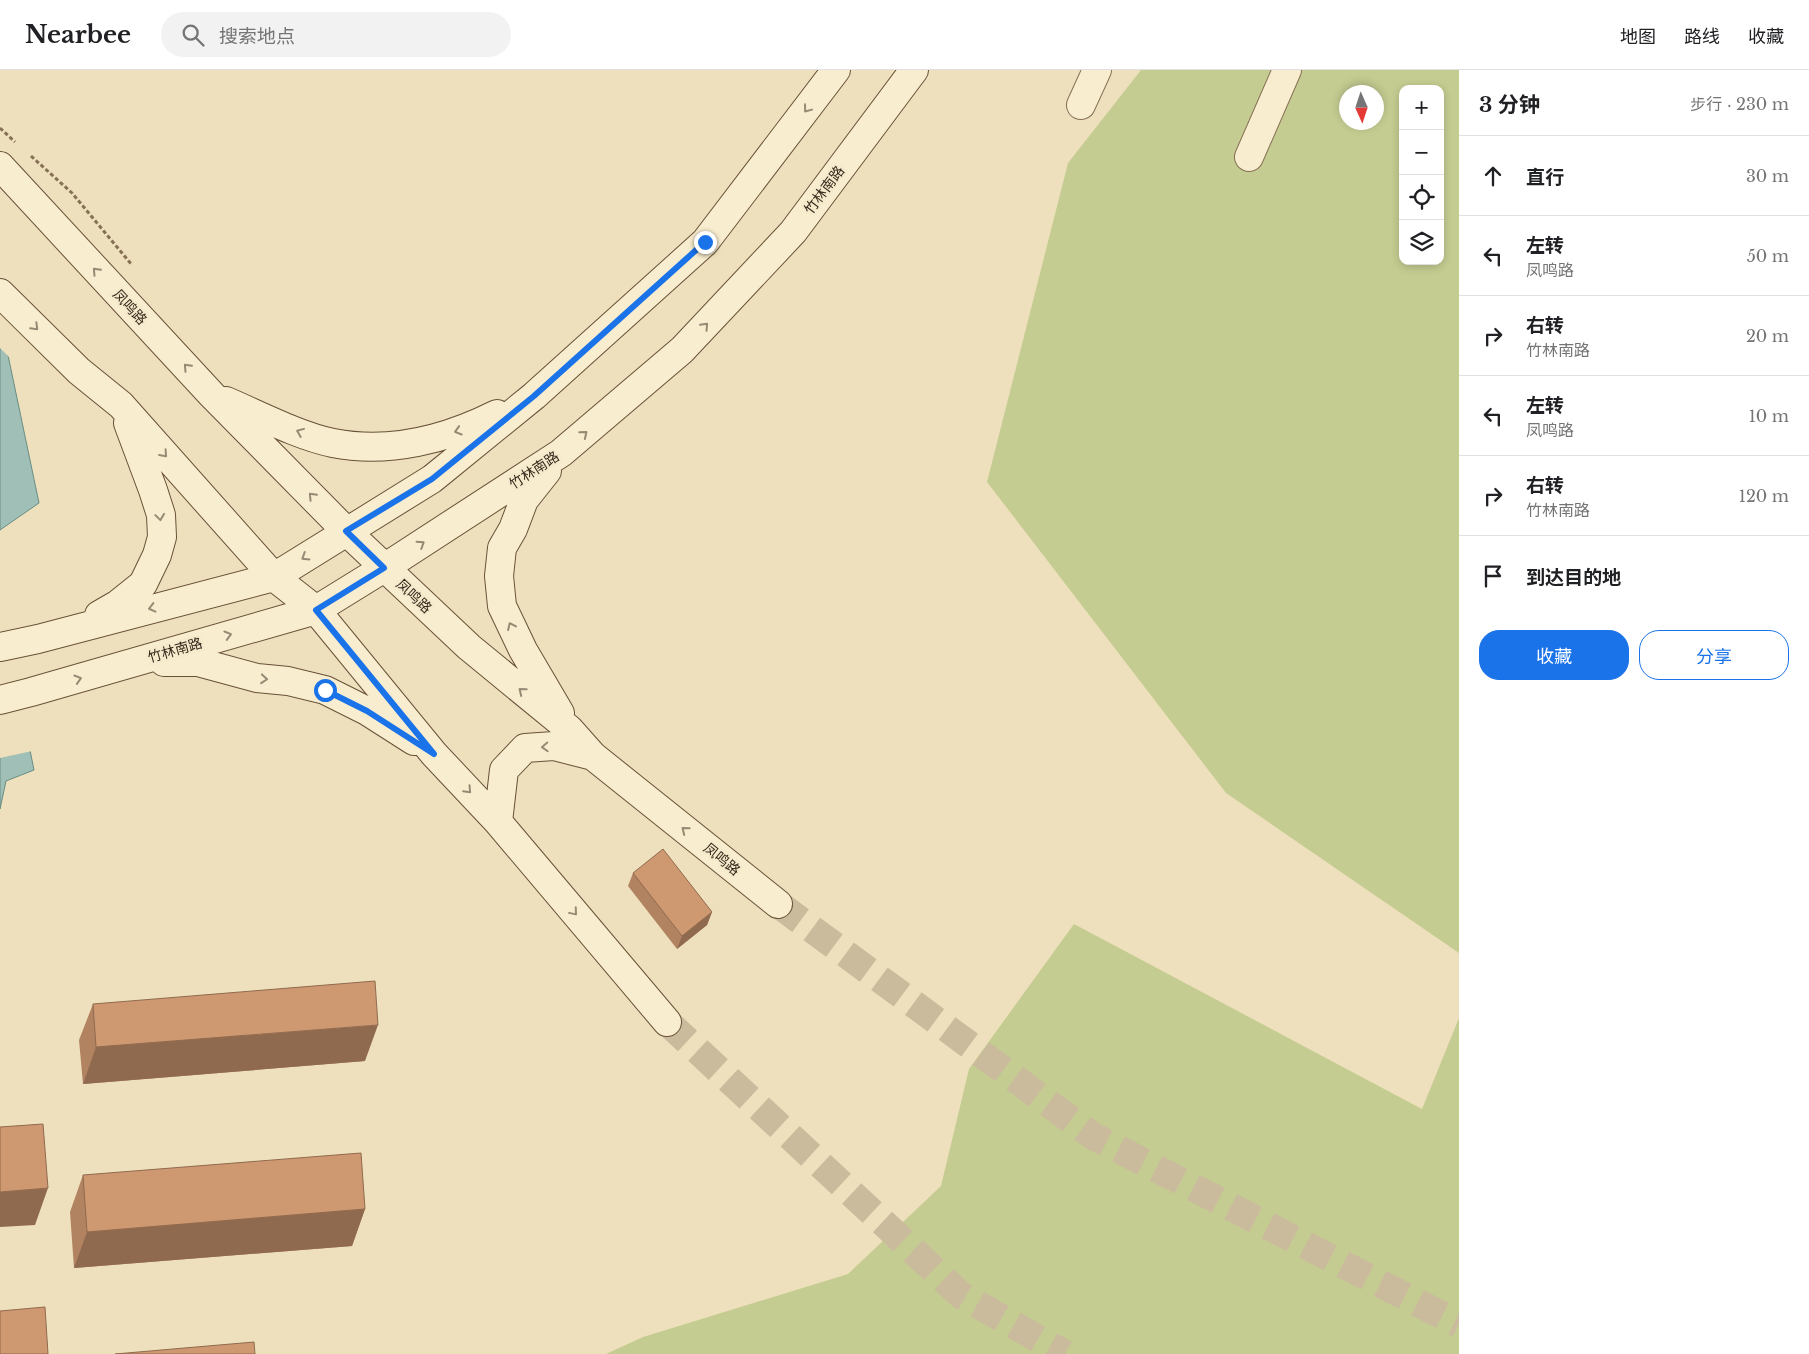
<!DOCTYPE html>
<html lang="zh">
<head>
<meta charset="utf-8">
<style>
	:root { --surface:#fff; --page:#f2f2f2; --text:#202124; --muted:#757577; --line:#e0e0e0; --accent:#1a73e8 }
	body { margin:0; font-family:"Libre Baskerville","Noto Sans SC",serif; background:var(--page); color:var(--text) }
	.controls { position:absolute; right:15px; top:15px; display:grid; overflow:hidden; border-radius:10px; box-shadow:0 2px 8px #0003 }
	.controls button { width:45px; height:45px; display:grid; place-items:center; padding:0; border:0; border-bottom:1px solid var(--line); background:var(--surface); color:var(--text); font:25px sans-serif }
	.compass { position:absolute; left:1339px; top:15px; width:45px; height:45px; border-radius:50%; background:var(--surface); box-shadow:0 2px 8px #0003; rotate:177deg }
	.stop { position:absolute; width:15px; height:15px; margin:-11px; border:4px solid #1a73e8; border-radius:50%; background:#fff }
	.stop.end { background:#1a73e8; border-color:#fff; box-shadow:0 1px 5px #0008 }
	.list { margin:0; padding:0; list-style:none }
	h2 { display:flex; justify-content:space-between; align-items:center; height:65px; margin:0; padding:0 20px; font-size:21px }
	h2 small { font-size:16px; font-weight:400; color:var(--muted) }
	.list li { display:grid; grid-template-columns:32px 1fr auto; gap:15px; align-items:center; box-sizing:border-box; height:80px; padding:0 20px; border-top:1px solid var(--line) }
	.list b { display:block; font-size:19px; white-space:nowrap }
	.list p { margin:0; font-size:16px; white-space:nowrap; color:var(--muted) }
	.list em { font-size:16px; font-style:normal; color:var(--muted) }
	.actions { display:flex; gap:10px; padding:15px 20px }
	.actions a { flex:1; padding:11px 0; border:1px solid var(--accent); border-radius:20px; text-align:center; font-size:18px; color:var(--accent) }
	.actions .main { background:var(--accent); color:#fff }
	.icon { flex:none; width:28px; height:28px; fill:none; stroke:currentColor; stroke-width:2; stroke-linecap:round; stroke-linejoin:round }
	.map { position:relative; flex:none; width:1459px; height:1284px; overflow:hidden }
	header { display:flex; align-items:center; gap:30px; box-sizing:border-box; height:70px; padding:0 25px; background:var(--surface); border-bottom:1px solid var(--line) }
	header strong { font-size:24px }
	nav { display:flex; gap:28px; margin-inline-start:auto; font-size:18px }
	.search { width:350px; height:45px; background:var(--page); display:flex; align-items:center; gap:12px; box-sizing:border-box; padding:0 18px; border-radius:28px; color:var(--muted); font-size:19px }
	main { display:flex }
	aside { flex:1; background:var(--surface) }
	.map>svg:first-child { display:block }
	.green { fill:#c5cc91; fill-rule:evenodd }
	.water { fill:#a0bfb6; stroke:#688d84 }
	.pier { fill:#eee0bc }
	.lines { fill:none; stroke-linecap:round; stroke-linejoin:round }
	.secondary-tunnel { stroke:#c9bb9c; stroke-width:28; stroke-dasharray:28 14; stroke-linecap:butt }
	.street-casing { stroke:#867056; stroke-width:30 }
	.secondary-casing { stroke:#685139; stroke-width:30 }
	.path { stroke:#867056; stroke-width:3; stroke-dasharray:4 2.5; stroke-linecap:butt }
	.street { stroke:#f9edcf; stroke-width:28 }
	.secondary { stroke:#f9edcf; stroke-width:28 }
	.wall { fill:#b18361 }
	.shaded-wall { fill:#906a4f }
	.building { fill:#ce9871; stroke:#906a4f }
	.oneway { stroke:#978a75 }
	.route { stroke:#1a73e8; stroke-width:6 }
	.labels { text-anchor:middle; dominant-baseline:central; stroke-width:5; stroke-linejoin:round; paint-order:stroke }
	.street-label { font-size:14px; fill:#35281b; stroke:#f6eacc }
</style>
</head>
<body>
<header>
<strong>Nearbee</strong>
<div class="search"><svg class="icon" aria-label="search" viewBox="0 0 24 24"><circle cx="10" cy="10" r="6"/><path d="M15 15l6 6"/></svg>搜索地点</div>
<nav><a>地图</a><a>路线</a><a>收藏</a></nav>
</header>
<main>
<div class="map">
<svg width="1459" height="1284" viewBox="0 0 1459 1284">
	<rect width="100%" height="100%" fill="#eee0bc"/>
	<path class="green" d="M 1141,0 L 1459,0 L 1459,883 L 1226,723 L 987,412 L 1068,93 ZM 1403,19 L 1440,19 L 1440,191 L 1403,191 ZM 1346,22 L 1376,22 L 1376,52 L 1346,52 Z
		M 1074,854 L 1422,1039 L 1459,948 L 1459,1284 L 606,1284 L 643,1267 L 848,1204 L 941,1116 L 969,999 Z"/>
	<path class="water" d="M 0,247 L 39,433 L 0,460 Z
		M 0,532 L 34,700 L 6,711 L 0,739 Z"/>
	<path class="pier" d="M 0,244 L 2,246 L 11,289 L 0,278 Z
		M 0,529 L 2,531 L 32,681 L 0,688 Z"/>
	<g class="lines">
		<path class="secondary-tunnel" d="M 778,834 L 1093,1066 L 1459,1254
			M 667,952 L 961,1225 L 1065,1284"/>
		<defs>
			<path id="street" d="M 1081,35 L 1097,0
				M 1249,87 L 1287,0"/>
			<path id="secondary" d="M 0,96 L 212,325 L 346,461 L 469,577 L 569,659 L 593,686 L 778,834
				M 0,223 L 79,301 L 121,335 L 274,507 L 316,540 L 434,684 L 498,752 L 667,952
				M 226,331 C 259,345 299,366 333,373 C 389,384 447,369 497,344
				M 547,401 L 524,430 L 513,459 L 502,478 L 499,506 L 502,536 L 523,580 L 560,643
				M 99,545 L 118,534 L 143,514 L 157,485 L 162,467 L 161,445 L 153,420 L 128,353
				M 0,577 L 38,569 L 274,507 L 432,409 L 534,326 L 705,172 L 836,0
				M 164,592 L 198,592 L 257,608 L 288,611 L 325,620 L 367,641 L 414,671
				M 0,630 L 31,622 L 316,540 L 384,498 L 561,383 L 682,280 L 793,162 L 914,0
				M 498,752 L 504,700 L 525,678 L 554,676 L 593,686"/>
		</defs>
		<use href="#street" class="street-casing"/>
		<use href="#secondary" class="secondary-casing"/>
		<path class="path" d="M 0,58 L 15,72
			M 31,86 L 72,123 L 132,195"/>
		<use href="#street" class="street"/>
		<use href="#secondary" class="secondary"/>
	</g>
	<path class="wall" d="M 633,803 L 712,842 L 707,855 L 677,879 L 628,816 Z
		M 93,934 L 365,991 L 83,1014 L 79,970 Z
		M 83,1105 L 365,1139 L 352,1176 L 74,1198 L 70,1142 Z"/>
	<path class="shaded-wall" d="M 712,842 L 707,855 L 677,879 L 682,866 Z
		M 378,955 L 365,991 L 83,1014 L 96,977 Z
		M 48,1118 L 35,1155 L 0,1157 L 0,1122 Z
		M 365,1139 L 352,1176 L 74,1198 L 87,1162 Z"/>
	<path class="building" d="M 663,779 L 712,842 L 682,866 L 633,803 Z
		M 375,911 L 378,955 L 96,977 L 93,934 Z
		M 43,1054 L 48,1118 L 0,1122 L 0,1057 Z
		M 361,1083 L 365,1139 L 87,1162 L 83,1105 Z
		M 45,1237 L 48,1284 L 0,1284 L 0,1241 Z
		M 254,1272 L 255,1284 L 115,1284 Z"/>
	<defs><path id="oneway-chevron" d="M-2-3.5L2.5 0L-2 3.5" fill="none" stroke-width="1.6" stroke-linecap="round" stroke-linejoin="round" transform="scale(1.25)"/></defs>
	<g class="oneway">
		<use href="#oneway-chevron" transform="translate(807 39) rotate(127)"/>
		<use href="#oneway-chevron" transform="translate(96 201) rotate(-133)"/>
		<use href="#oneway-chevron" transform="translate(705 256) rotate(-47)"/>
		<use href="#oneway-chevron" transform="translate(35 257) rotate(45)"/>
		<use href="#oneway-chevron" transform="translate(187 297) rotate(-133)"/>
		<use href="#oneway-chevron" transform="translate(458 361) rotate(163)"/>
		<use href="#oneway-chevron" transform="translate(300 362) rotate(-158)"/>
		<use href="#oneway-chevron" transform="translate(584 364) rotate(-40)"/>
		<use href="#oneway-chevron" transform="translate(164 384) rotate(48)"/>
		<use href="#oneway-chevron" transform="translate(312 426) rotate(-134)"/>
		<use href="#oneway-chevron" transform="translate(160 447) rotate(82)"/>
		<use href="#oneway-chevron" transform="translate(421 474) rotate(-33)"/>
		<use href="#oneway-chevron" transform="translate(305 487) rotate(148)"/>
		<use href="#oneway-chevron" transform="translate(152 538) rotate(166)"/>
		<use href="#oneway-chevron" transform="translate(511 556) rotate(-115)"/>
		<use href="#oneway-chevron" transform="translate(228 565) rotate(-16)"/>
		<use href="#oneway-chevron" transform="translate(78 609) rotate(-17)"/>
		<use href="#oneway-chevron" transform="translate(264 609) rotate(5)"/>
		<use href="#oneway-chevron" transform="translate(522 621) rotate(-141)"/>
		<use href="#oneway-chevron" transform="translate(545 677) rotate(177)"/>
		<use href="#oneway-chevron" transform="translate(468 720) rotate(47)"/>
		<use href="#oneway-chevron" transform="translate(685 760) rotate(-141)"/>
		<use href="#oneway-chevron" transform="translate(574 842) rotate(50)"/>
	</g>
	<g class="lines">
		<path class="route" d="M 325,620 L 367,641 L 434,684 L 316,540 L 384,498 L 346,461 L 432,409 L 534,326 L 705,172"/>
	</g>
	<g class="labels">
		<g class="street-label">
			<text transform="translate(824 120) rotate(-53)">竹林南路</text>
			<text transform="translate(130 237) rotate(47)">凤鸣路</text>
			<text transform="translate(534 400) rotate(-33)">竹林南路</text>
			<text transform="translate(414 526) rotate(43)">凤鸣路</text>
			<text transform="translate(175 580) rotate(-16)">竹林南路</text>
			<text transform="translate(722 789) rotate(39)">凤鸣路</text>
		</g>
	</g>
</svg>
<div class="controls">
<button>+</button>
<button>−</button>
<button><svg class="icon" aria-label="locate" viewBox="0 0 24 24"><circle cx="12" cy="12" r="6"/><path d="M12 2v4M12 18v4M2 12h4M18 12h4"/></svg></button>
<button><svg class="icon" aria-label="layers" viewBox="0 0 24 24"><path d="M12 4l9 5-9 5-9-5zM3 14l9 5 9-5"/></svg></button>
</div>
<svg class="compass" viewBox="-18 -18 36 36"><path d="M0-13l5 13h-10z" fill="#e53935"/><path d="M0 13l5-13h-10z" fill="#757577"/></svg>
<div class="stop" style="left:325px;top:620px"></div>
<div class="stop end" style="left:705px;top:172px"></div>
</div>
<aside>
<h2>3 分钟<small>步行 · 230 m</small></h2>
<ul class="list">
<li><svg class="icon" aria-label="ahead" viewBox="0 0 24 24"><path d="M12 20V5M6 11l6-6 6 6"/></svg><div><b>直行</b></div><em>30 m</em></li>
<li><svg class="icon" aria-label="left" viewBox="0 0 24 24"><path d="M17 20v-9H6M10 6l-5 5 5 5"/></svg><div><b>左转</b><p>凤鸣路</p></div><em>50 m</em></li>
<li><svg class="icon" aria-label="right" viewBox="0 0 24 24"><path d="M7 20v-9h11M14 6l5 5-5 5"/></svg><div><b>右转</b><p>竹林南路</p></div><em>20 m</em></li>
<li><svg class="icon" aria-label="left" viewBox="0 0 24 24"><path d="M17 20v-9H6M10 6l-5 5 5 5"/></svg><div><b>左转</b><p>凤鸣路</p></div><em>10 m</em></li>
<li><svg class="icon" aria-label="right" viewBox="0 0 24 24"><path d="M7 20v-9h11M14 6l5 5-5 5"/></svg><div><b>右转</b><p>竹林南路</p></div><em>120 m</em></li>
<li><svg class="icon" aria-label="arrive" viewBox="0 0 24 24"><path d="M6 21V4h12l-3 4 3 4H6"/></svg><div><b>到达目的地</b></div></li>
</ul>
<div class="actions"><a class="main">收藏</a><a>分享</a></div>
</aside>
</main>
</body>
</html>
